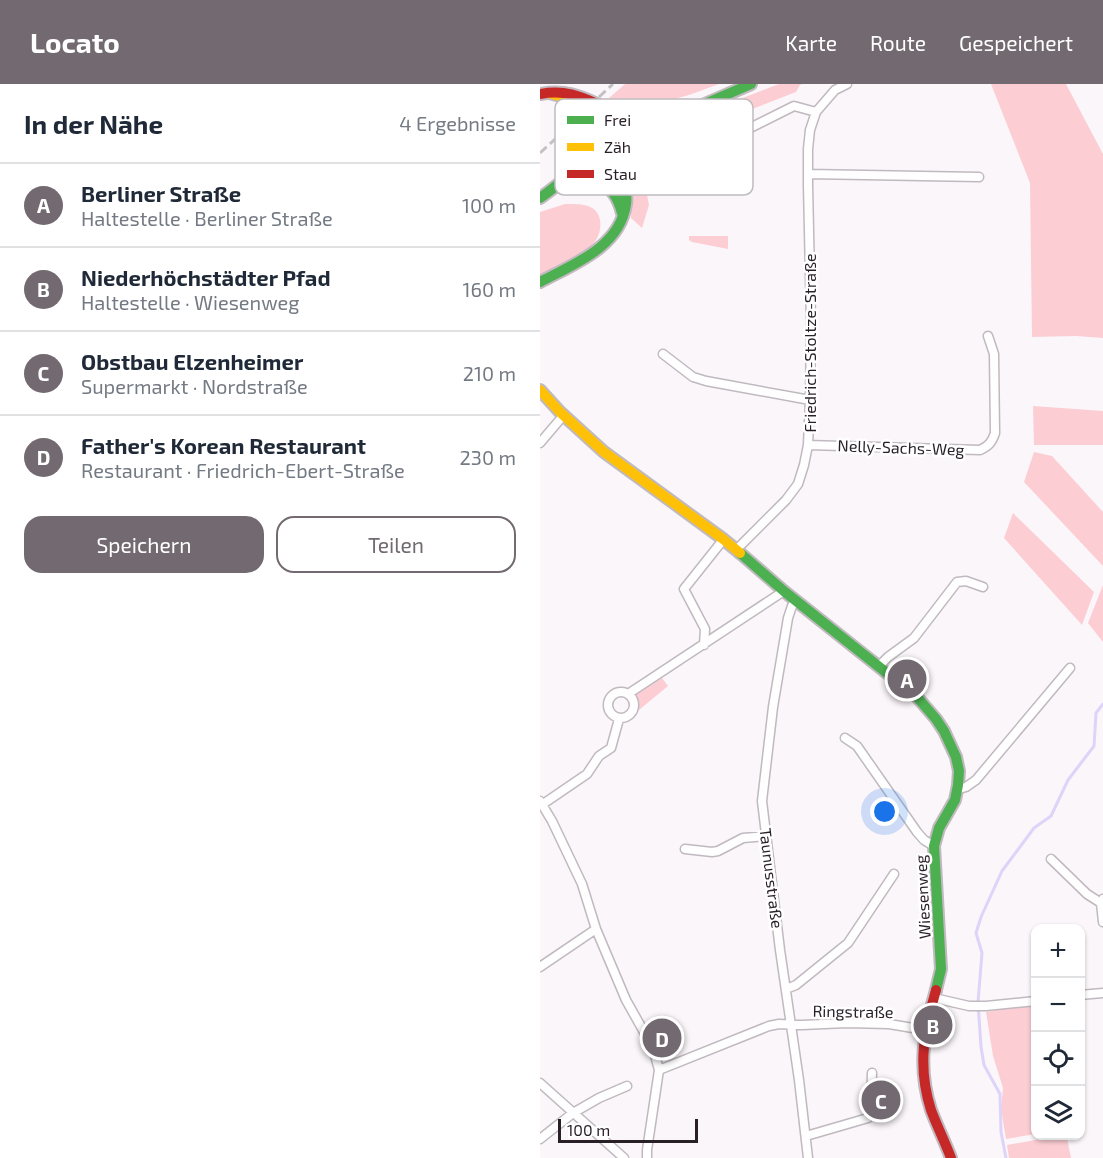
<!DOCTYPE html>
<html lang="de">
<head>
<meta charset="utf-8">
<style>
	:root { --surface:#fff; --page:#f6f6f7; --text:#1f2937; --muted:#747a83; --line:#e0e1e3; --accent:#726a70 }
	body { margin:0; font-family:"Exo 2",sans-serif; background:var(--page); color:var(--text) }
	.controls { position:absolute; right:18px; bottom:18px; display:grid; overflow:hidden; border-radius:12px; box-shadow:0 2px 4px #0004 }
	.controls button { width:54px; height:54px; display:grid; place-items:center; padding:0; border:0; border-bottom:2px solid var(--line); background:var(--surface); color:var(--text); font:30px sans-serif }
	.scale { position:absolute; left:18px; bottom:15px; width:140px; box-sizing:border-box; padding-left:6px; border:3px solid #291f26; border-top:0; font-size:16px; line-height:21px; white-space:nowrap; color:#291f26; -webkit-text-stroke:4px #fff; paint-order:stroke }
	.you { position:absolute; left:345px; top:728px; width:21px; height:21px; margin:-15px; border:4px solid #fff; border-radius:50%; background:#1a73e8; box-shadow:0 0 0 9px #1a73e833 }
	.badge { display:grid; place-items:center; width:39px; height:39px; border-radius:50%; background:var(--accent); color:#fff; font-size:20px; font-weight:700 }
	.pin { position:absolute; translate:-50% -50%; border:3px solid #fff; box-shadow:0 2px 6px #0006 }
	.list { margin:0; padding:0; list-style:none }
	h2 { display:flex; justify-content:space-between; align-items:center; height:78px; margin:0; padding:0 24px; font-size:26px }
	h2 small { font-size:20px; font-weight:400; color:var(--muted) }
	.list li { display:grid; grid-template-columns:39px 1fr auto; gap:18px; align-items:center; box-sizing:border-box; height:84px; padding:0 24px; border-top:2px solid var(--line) }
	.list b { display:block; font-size:22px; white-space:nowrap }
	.list p { margin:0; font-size:20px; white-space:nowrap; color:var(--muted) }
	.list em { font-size:20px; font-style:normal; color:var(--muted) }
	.actions { display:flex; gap:12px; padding:18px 24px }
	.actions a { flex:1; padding:14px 0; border:2px solid var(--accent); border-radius:18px; text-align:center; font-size:21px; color:var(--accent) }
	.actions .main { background:var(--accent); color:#fff }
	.icon { flex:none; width:33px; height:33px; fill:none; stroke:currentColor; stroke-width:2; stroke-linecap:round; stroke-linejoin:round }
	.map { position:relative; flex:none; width:563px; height:1074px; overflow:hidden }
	header { display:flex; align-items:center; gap:36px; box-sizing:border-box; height:84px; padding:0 30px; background:var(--accent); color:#fff }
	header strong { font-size:28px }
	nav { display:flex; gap:33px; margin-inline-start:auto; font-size:21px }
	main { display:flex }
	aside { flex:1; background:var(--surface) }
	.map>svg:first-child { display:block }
	.green { fill:#fcced4 }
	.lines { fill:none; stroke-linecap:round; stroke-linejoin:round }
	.stream { stroke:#ded3f8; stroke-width:3 }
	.street-casing { stroke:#c0b9bf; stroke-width:11 }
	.fast-casing { stroke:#c0b9bf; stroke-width:14 }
	.slow-casing { stroke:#c0b9bf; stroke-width:14 }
	.jam-casing { stroke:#c0b9bf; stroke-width:14 }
	.street { stroke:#fefefe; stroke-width:8 }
	.fast { stroke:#4caf50; stroke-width:10 }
	.slow { stroke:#ffc107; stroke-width:10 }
	.jam { stroke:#c62828; stroke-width:10 }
	.rail { stroke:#c4c1c3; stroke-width:3; stroke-dasharray:9 4.5; stroke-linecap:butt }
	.labels { text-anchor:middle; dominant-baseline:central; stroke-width:5; stroke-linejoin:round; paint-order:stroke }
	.street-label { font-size:16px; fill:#291f26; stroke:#fff }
	.key { fill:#fff; stroke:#bfbcbe; stroke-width:1.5 }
	.key-label { font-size:16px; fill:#291f26 }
</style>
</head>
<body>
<header>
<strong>Locato</strong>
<nav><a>Karte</a><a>Route</a><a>Gespeichert</a></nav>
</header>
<main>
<aside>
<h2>In der Nähe<small>4 Ergebnisse</small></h2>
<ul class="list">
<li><span class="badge">A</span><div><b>Berliner Straße</b><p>Haltestelle · Berliner Straße</p></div><em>100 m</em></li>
<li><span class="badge">B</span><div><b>Niederhöchstädter Pfad</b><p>Haltestelle · Wiesenweg</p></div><em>160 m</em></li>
<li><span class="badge">C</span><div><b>Obstbau Elzenheimer</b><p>Supermarkt · Nordstraße</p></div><em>210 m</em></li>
<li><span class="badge">D</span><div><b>Father's Korean Restaurant</b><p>Restaurant · Friedrich-Ebert-Straße</p></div><em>230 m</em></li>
</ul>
<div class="actions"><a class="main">Speichern</a><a>Teilen</a></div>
</aside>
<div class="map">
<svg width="563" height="1074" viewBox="0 0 563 1074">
	<rect width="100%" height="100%" fill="#fbf6fa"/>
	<path class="green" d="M 85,0 L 179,0 L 152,10 L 114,21 L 87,24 L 68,15 Z
		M 239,0 L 262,0 L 260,1 L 256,8 L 210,26 L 120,73 L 112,66 L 107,84 L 106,106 L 109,121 L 102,144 L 91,134 L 90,93 L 93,71 L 105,56 L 187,20 Z
		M 451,0 L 526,0 L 563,70 L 563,254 L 536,252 L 492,253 L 490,99 Z
		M 25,120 C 39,120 57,119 60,136 C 65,167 23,181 0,192 L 0,128 Z
		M 149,152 L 188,152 L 188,165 L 152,158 L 149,156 Z
		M 493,322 L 563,327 L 563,361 L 494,361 Z
		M 494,368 L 512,372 L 563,428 L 563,482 L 484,398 Z
		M 473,429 L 554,508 L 542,541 L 464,454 Z
		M 563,501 L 563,558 L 548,539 Z
		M 122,594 L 128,602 L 99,626 L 94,612 Z
		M 495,920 L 495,1050 L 466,1055 L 461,1025 L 463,1004 L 453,972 L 446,928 Z
		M 517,1052 L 523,1052 L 527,1054 L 531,1074 L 469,1074 L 467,1061 Z"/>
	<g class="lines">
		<path class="stream" d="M 466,1074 L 461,1048 L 460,1010 L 444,981 L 441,963 L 438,918 L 442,869 L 436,849 L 441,833 L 462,787 L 494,744 L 511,732 L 528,696 L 554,662 L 556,629 L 563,620"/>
		<defs>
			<path id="street" d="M 146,76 L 254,22 L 276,28
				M 268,90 L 439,93
				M 123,270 L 153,293 L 166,297 L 270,316
				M 0,359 L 23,332
				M 268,361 L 440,366 C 449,362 452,358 455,349 L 454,270 L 448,252
				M 196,466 L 246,416 L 258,400 L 264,381 L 268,361 L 270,316 L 271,238 L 268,101 L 268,65 L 270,46 L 276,28 L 295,6 L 307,0
				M 256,517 L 252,522 L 248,534 L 233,623 L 222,717 L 240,866 L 259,996 L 268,1074
				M 164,561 L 165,545 L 144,505 L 183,456
				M 339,582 L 348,573 L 374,554 L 417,498 L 426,497 L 443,503
				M68 621a13 13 0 1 1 26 0a13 13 0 1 1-26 0Z
				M 88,610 L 244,507
				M 305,654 L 317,662 L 377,748 L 384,756 L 394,762
				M 419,705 L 426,703 L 436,696 L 530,584
				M 0,717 L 12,737 L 42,800 L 56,845 L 86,916 L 113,964 L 119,986 L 107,1066 L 107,1074
				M 3,720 L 47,690 L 59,672 L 71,664 L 79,635
				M 145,765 L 172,768 L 178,767 L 203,754 L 226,752
				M 511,775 L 547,810 L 561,819
				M 563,815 L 561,819 L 563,838
				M 0,883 L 56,845
				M 246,905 L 256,901 L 308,859 L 354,790
				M 540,911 L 563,909
				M 394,914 L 429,922 L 446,922 L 496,917
				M 119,986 L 229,942 L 239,940 L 262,941 L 307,939 L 349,940 L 385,946
				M 0,999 L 84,1074
				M 266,1052 L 328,1034 C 334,1026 331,1000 332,989
				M 0,1055 L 33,1029 L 59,1014 L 87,1002"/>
			<path id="fast" d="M 20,102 C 51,95 73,93 82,129
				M 0,114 C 13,105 24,95 37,86 C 91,50 152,26 211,0
				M 0,198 C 34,180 80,163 86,120 C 88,108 83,95 84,83 C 85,74 88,65 91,56
				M 200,469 L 245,508 L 377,613 L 396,635 L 404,647 L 416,673 L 419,687 L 418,701 L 415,716 L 399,744 L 394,762 L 401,885 L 396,906"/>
			<path id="slow" d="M 9,9 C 34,14 57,33 50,61 C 48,70 42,78 37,86
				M 0,306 L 20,328 L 64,368 L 183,455 L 200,469"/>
			<path id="jam" d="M 0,10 C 40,3 54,24 89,31 C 106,35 123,31 140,28
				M 396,906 C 384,948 377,982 391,1026 C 397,1042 405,1058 411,1074"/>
		</defs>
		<use href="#street" class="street-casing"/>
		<use href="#fast" class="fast-casing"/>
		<use href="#slow" class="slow-casing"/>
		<use href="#jam" class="jam-casing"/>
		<use href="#street" class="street"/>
		<use href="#fast" class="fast"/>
		<use href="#slow" class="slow"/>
		<use href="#jam" class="jam"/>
		<path class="rail" d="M 59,13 L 73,0
			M 0,69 L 38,34"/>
	</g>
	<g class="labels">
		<g class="street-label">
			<text transform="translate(269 259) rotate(-90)">Friedrich-Stoltze-Straße</text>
			<text transform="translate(361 363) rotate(2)">Nelly-Sachs-Weg</text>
			<text transform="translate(232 794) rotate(83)">Taunusstraße</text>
			<text transform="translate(382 813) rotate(-93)">Wiesenweg</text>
			<text transform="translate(313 927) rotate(1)">Ringstraße</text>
		</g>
	</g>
	<rect x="15" y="15" width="198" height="96" rx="9" class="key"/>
	<rect x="27" y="32" width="27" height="8" fill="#4caf50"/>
	<rect x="27" y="59" width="27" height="8" fill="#ffc107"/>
	<rect x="27" y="86" width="27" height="8" fill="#c62828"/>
	<g class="key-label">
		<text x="64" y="42">Frei</text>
		<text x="64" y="69">Zäh</text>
		<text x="64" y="96">Stau</text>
	</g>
</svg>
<div class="controls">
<button>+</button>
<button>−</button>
<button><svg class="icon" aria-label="locate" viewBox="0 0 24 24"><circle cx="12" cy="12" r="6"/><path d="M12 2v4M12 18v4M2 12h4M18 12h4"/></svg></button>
<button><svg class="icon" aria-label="layers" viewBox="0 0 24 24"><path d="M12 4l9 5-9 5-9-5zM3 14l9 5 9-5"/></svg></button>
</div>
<div class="scale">100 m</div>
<div class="you"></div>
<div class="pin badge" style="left:367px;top:595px">A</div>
<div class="pin badge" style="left:393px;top:941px">B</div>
<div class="pin badge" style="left:341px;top:1016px">C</div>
<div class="pin badge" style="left:122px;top:954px">D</div>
</div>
</main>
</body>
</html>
